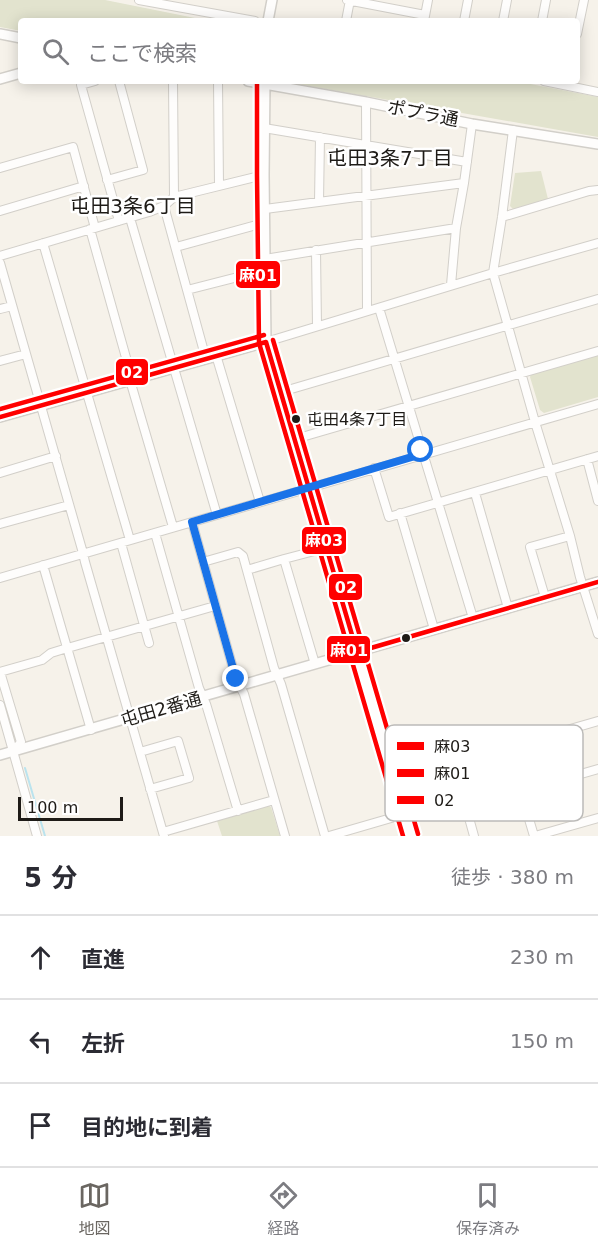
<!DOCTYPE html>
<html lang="ja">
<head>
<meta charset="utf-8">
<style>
	:root { --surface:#fff; --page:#f2f2f3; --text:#2b2b33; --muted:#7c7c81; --line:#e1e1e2; --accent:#6a6661 }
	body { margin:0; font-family:"DejaVu Sans","Noto Sans JP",sans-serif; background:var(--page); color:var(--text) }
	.scale { position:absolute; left:18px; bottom:15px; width:105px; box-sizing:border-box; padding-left:6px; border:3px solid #1e1b17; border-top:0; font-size:16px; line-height:21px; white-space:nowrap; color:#1e1b17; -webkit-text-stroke:4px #fff; paint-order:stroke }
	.stop { position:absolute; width:18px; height:18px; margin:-14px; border:4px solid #1a73e8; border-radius:50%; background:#fff }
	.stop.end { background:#1a73e8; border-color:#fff; box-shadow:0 2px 6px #0008 }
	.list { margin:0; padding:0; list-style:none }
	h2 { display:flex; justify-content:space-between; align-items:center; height:78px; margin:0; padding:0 24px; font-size:26px }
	h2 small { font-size:20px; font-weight:400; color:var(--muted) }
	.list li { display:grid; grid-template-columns:39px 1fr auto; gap:18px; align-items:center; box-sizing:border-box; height:84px; padding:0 24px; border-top:2px solid var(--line) }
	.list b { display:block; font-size:22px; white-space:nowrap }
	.list em { font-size:20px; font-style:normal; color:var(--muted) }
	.icon { flex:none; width:33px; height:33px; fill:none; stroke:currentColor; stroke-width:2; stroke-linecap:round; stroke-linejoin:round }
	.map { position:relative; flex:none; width:598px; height:836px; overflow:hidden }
	.search { position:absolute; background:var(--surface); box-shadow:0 3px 15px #0003; left:18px; right:18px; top:18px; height:66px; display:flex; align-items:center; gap:15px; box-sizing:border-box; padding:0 21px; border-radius:6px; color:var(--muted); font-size:22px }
	.sheet { height:330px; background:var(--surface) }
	nav { display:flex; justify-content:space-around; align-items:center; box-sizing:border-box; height:84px; border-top:2px solid var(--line); background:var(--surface); font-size:16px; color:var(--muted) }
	nav a { display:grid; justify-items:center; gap:3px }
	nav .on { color:var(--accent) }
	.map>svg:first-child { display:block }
	.green { fill:#e2e3ce }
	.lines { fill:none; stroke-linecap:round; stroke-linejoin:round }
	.stream { stroke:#bae3ee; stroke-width:2 }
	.minor-casing { stroke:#d2cfc9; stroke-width:10 }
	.tertiary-casing { stroke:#d2cfc9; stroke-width:12 }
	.minor { stroke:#fefdfc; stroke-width:8 }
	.tertiary { stroke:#fefdfc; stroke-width:9 }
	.bus-1-casing { stroke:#fff; stroke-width:9 }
	.bus-2-casing { stroke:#fff; stroke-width:9 }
	.bus-3-casing { stroke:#fff; stroke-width:9 }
	.bus-1 { stroke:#f00; stroke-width:4.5 }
	.bus-2 { stroke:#f00; stroke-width:4.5 }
	.bus-3 { stroke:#f00; stroke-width:4.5 }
	.route { stroke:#1a73e8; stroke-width:8 }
	.bus-dot { fill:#1e1b17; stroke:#fff; stroke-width:2 }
	.labels { text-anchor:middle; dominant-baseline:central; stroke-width:5; stroke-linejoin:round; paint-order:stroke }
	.bus-label { font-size:16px; fill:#1e1b17; stroke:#fff; text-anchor:start }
	.street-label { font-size:18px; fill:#1e1b17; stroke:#fff }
	.neighbourhood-label { font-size:20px; fill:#1e1b17; stroke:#fff }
	.key { fill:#fff; stroke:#bcbbb9; stroke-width:1.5 }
	.key-label { font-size:16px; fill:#1e1b17 }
	.line-badge { stroke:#fff; stroke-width:2 }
	.badge-label { font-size:16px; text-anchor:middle; font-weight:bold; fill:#fff }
</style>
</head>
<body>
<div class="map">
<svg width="598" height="836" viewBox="0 0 598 836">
	<rect width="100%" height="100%" fill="#f6f2ea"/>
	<path class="green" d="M 0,0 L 105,0 L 210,21 L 21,21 L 21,31 L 0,27 Z
		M 281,81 L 515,81 L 598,97 L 598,137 Z
		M 541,171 L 548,199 L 513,209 L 510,206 L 515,173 Z
		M 598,355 L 598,397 L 544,413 L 540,410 L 530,377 L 531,374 Z
		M 269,806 L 271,807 L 280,836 L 222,836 L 217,821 Z"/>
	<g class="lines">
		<path class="stream" d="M 25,768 L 45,836"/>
		<defs>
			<path id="minor" d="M 139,0 L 255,21
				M 347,0 L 425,15
				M 346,21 L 350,0
				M 424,21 L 428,0
				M 464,21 L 468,0
				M 503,21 L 507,0
				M 542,21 L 546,0
				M 577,34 L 584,0
				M 95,81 L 81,85 L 119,221
				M 173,81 L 174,197
				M 218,81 L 219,186
				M 544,81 L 598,92
				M 366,102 L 367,311
				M 264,128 L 467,162
				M 513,130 L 502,217 L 493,273 L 535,422 L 570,536 L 580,577 L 598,634
				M 0,168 L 73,147 L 95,228
				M 107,180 L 143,170 L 119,81
				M 319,202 L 320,137
				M 164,206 L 206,359
				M 265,209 L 464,183
				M 0,211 L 84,186
				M 502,217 L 589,191 L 598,190
				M 130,218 L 217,515
				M 90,229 L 132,379 L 132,387 L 173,527
				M 43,243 L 130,540
				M 176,247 L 264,223
				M 316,250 L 317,326
				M 0,256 L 149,212 L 164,206 L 174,197 L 264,175
				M 265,259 L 456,228
				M 0,263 L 83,553 L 85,562 L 164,836
				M 451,285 L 456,228 L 464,183 L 472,124
				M 187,290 L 265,270
				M 379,308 L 473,618
				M 0,309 L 12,306
				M 266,342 L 493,273 L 598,243
				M 216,355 L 260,502
				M 0,361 L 26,354
				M 281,392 L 598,299
				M 295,439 L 598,351
				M 587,459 L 598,501
				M 374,468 L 389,517 L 598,456
				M 0,473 L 56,456
				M 475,493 L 508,608
				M 400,513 L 434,629
				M 192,522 L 236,679 L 244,694 L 285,836
				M 0,524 L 69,505
				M 155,533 L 199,688 L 206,704 L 238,811
				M 121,543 L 149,643
				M 203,562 L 238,552 L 243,556 L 274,668 L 281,684 L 325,836
				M 43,565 L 91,730
				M 247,570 L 284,559
				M 0,578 L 598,404
				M 545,597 L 530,547 L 570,536
				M 315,664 L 284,559 L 326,548
				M 0,705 L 37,836
				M 512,746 L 521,792 L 534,836
				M 13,752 L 21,742 L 0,672 L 42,660 L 51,653 L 64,649 L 215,606
				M 140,752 L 178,741 L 189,778 L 150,789
				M 466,807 L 598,769
				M 163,832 L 274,800
				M 329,836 L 405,814
				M 474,836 L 466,807 L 468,778 L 463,760 L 598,721
				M 535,836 L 598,818"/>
			<path id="tertiary" d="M 268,21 L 272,0
				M 0,34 L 21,38
				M 0,79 L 21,73
				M 248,81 L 366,102 L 472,124 L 598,144
				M 265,81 L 264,175 L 266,342 L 411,836
				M 0,417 L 266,342
				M 0,755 L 598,582"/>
		</defs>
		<use href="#minor" class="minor-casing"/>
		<use href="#tertiary" class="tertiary-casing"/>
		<use href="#minor" class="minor"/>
		<use href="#tertiary" class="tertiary"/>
		<defs>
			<path id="bus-1" d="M 266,342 L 357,652
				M 0,417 L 266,342
				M 357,652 L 598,582"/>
			<path id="bus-2" d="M 257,81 L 257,175 L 259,343 L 403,836"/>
			<path id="bus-3" d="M 273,340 L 418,834
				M 0,409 L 264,335"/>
		</defs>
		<use href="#bus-1" class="bus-1-casing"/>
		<use href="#bus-2" class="bus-2-casing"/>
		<use href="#bus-3" class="bus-3-casing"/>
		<use href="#bus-1" class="bus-1"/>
		<use href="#bus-2" class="bus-2"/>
		<use href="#bus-3" class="bus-3"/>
	</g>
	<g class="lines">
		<path class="route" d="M 236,679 L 192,522 L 422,454 L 421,450"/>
	</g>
	<g class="bus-dot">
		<circle cx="296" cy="419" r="5"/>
		<circle cx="406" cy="638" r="5"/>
	</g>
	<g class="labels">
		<g class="bus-label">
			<text x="307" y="419">屯田4条7丁目</text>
		</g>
		<g class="street-label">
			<text transform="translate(423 113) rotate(11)">ポプラ通</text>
			<text transform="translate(161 709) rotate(-16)">屯田2番通</text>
		</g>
		<g class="neighbourhood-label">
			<text x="390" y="158">屯田3条7丁目</text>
			<text x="133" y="206">屯田3条6丁目</text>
		</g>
	</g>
	<rect x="385" y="725" width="198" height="96" rx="9" class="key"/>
	<rect x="397" y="742" width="27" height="8" fill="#f00"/>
	<rect x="397" y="769" width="27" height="8" fill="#f00"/>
	<rect x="397" y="796" width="27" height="8" fill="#f00"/>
	<g class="key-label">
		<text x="434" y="752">麻03</text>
		<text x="434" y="779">麻01</text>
		<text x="434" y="806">02</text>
	</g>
	<g class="line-badge">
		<rect x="235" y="260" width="46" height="29" rx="6" fill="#f00"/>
		<rect x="115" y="358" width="34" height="28" rx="6" fill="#f00"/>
		<rect x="301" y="526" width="46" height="29" rx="6" fill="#f00"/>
		<rect x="328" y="573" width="35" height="28" rx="6" fill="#f00"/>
		<rect x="326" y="635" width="45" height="29" rx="6" fill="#f00"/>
	</g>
	<g class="badge-label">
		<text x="258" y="281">麻01</text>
		<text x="132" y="378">02</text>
		<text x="324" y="546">麻03</text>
		<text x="346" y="593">02</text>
		<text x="349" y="656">麻01</text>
	</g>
</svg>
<div class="scale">100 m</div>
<div class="stop" style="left:421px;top:450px"></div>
<div class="stop end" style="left:236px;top:679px"></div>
<div class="search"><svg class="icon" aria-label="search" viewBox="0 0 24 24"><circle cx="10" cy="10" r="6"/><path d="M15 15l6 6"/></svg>ここで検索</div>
</div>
<section class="sheet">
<h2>5 分<small>徒歩 · 380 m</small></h2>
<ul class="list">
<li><svg class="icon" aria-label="ahead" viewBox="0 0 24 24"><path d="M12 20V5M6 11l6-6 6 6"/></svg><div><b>直進</b></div><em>230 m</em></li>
<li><svg class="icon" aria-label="left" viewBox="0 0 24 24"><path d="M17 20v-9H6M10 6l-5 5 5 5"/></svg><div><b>左折</b></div><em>150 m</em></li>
<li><svg class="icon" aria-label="arrive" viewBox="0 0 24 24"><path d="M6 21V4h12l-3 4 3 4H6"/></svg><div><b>目的地に到着</b></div></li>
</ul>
</section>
<nav>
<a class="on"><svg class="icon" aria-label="map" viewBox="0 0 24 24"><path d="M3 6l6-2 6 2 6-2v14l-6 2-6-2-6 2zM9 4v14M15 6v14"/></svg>地図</a>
<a><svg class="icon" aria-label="directions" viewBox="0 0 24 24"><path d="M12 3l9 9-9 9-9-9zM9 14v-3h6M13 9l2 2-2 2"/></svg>経路</a>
<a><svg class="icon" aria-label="saved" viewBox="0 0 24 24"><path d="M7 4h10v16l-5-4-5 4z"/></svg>保存済み</a>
</nav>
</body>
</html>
